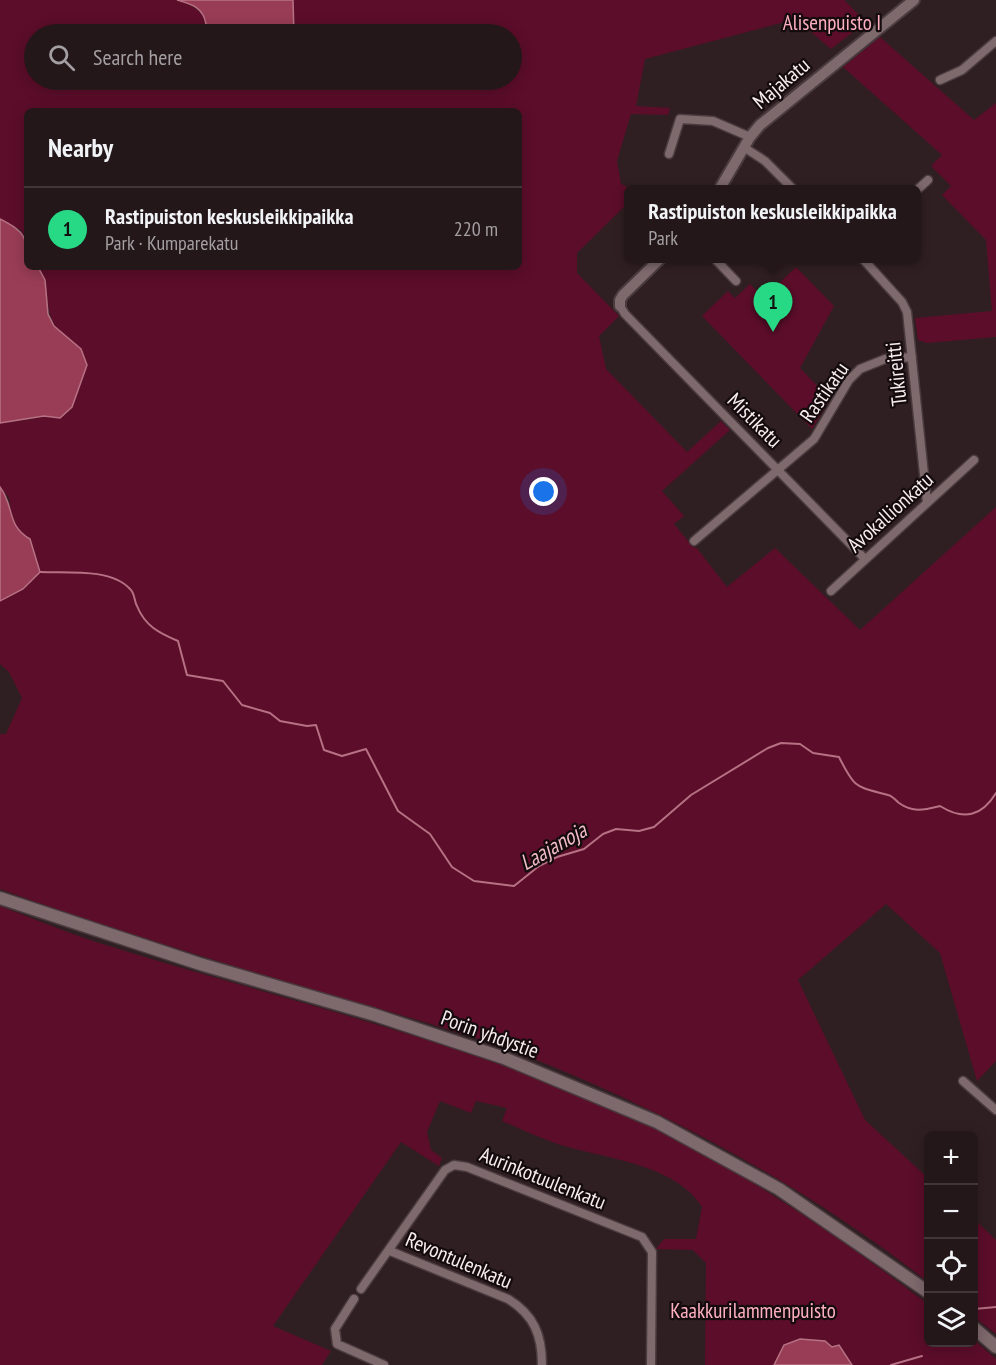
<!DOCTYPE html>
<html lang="en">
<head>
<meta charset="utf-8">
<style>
	:root { --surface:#24171a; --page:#302427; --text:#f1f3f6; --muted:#a39fa2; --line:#413639; --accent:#27d885 }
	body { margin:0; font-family:"PT Sans Narrow",sans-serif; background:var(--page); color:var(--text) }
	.controls { position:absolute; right:18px; bottom:18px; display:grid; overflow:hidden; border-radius:9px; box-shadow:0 3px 15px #0003 }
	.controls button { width:54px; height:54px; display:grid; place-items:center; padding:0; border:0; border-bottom:2px solid var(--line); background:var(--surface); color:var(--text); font:30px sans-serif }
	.you { position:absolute; left:544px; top:492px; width:21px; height:21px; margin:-15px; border:4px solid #fff; border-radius:50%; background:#1a73e8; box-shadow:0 0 0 9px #1a73e833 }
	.badge { display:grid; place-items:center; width:39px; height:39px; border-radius:50%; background:var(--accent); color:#111; font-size:20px; font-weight:700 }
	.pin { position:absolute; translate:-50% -50px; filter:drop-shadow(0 2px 3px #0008) }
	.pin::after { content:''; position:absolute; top:32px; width:21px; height:18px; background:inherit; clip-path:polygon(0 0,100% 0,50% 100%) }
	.popup { position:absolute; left:624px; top:185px; width:297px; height:78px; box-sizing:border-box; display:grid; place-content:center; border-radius:9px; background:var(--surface); filter:drop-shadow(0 2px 4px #0005); font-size:20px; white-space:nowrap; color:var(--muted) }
	.popup b { font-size:22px; color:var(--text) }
	.popup::after { content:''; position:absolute; left:50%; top:100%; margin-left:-12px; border:12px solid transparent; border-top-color:var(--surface) }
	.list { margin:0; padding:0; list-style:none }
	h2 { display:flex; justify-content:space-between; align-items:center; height:78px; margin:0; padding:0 24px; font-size:26px }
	h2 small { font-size:20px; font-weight:400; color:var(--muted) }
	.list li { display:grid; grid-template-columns:39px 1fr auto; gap:18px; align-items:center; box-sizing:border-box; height:84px; padding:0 24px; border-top:2px solid var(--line) }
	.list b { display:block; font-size:22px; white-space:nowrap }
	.list p { margin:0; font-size:20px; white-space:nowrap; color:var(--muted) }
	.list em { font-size:20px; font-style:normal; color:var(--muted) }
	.icon { flex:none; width:33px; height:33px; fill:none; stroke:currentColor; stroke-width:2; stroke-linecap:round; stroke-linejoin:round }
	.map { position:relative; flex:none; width:996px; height:1365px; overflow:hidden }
	.search { position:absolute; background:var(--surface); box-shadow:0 3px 15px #0003; left:24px; top:24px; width:498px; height:66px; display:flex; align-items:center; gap:15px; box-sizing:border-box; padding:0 21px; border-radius:33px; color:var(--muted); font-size:22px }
	.panel { position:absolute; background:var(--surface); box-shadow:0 3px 15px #0003; left:24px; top:108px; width:498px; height:162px; border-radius:9px }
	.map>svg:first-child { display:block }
	.green { fill:#5c0d29 }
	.water { fill:#993d56; stroke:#b67284; stroke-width:1.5 }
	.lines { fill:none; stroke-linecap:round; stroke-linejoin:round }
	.stream { stroke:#b67284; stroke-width:2 }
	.minor-casing { stroke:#493b3e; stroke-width:11 }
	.tertiary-casing { stroke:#493b3e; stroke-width:14 }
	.secondary-casing { stroke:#493b3e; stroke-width:15 }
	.minor { stroke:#7e696d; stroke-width:8 }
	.tertiary { stroke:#7e696d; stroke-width:10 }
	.secondary { stroke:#7e696d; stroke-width:12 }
	.labels { text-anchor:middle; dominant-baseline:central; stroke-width:4.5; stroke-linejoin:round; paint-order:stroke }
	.park-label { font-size:21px; fill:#feb0c0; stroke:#130b0d }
	.street-label { font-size:21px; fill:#f8ecee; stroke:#130b0d }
	.water-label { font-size:22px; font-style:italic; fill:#f1bcc6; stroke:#130b0d }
</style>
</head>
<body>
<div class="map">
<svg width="996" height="1365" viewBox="0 0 996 1365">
	<rect width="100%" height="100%" fill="#301f22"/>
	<path class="green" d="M 0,0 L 177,0 C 207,8 204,26 225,34 L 34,34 L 34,80 L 512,80 L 512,34 L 294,34 L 293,0 L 844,0 L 866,22 L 831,49 L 796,19 L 645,59 L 636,106 L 670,108 L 668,115 L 631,114 L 617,161 L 621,184 L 631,189 L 629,190 L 629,202 L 577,253 L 577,273 L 619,316 L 599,336 L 606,369 L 613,376 L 687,452 L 721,421 L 730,430 L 662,491 L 684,516 L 674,524 L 694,548 L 696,547 L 727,587 L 775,548 L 860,630 L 996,507 L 996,1061 L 977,1081 L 940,953 L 886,904 L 798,980 L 865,1120 L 928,1178 L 928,1282 C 810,1190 678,1117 539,1061 C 469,1033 393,1013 321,992 C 213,960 106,928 0,889 L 0,734 L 6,734 L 22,698 L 9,672 L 0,664 L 0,601 L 23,589 L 30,539 L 18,532 L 12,520 L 9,498 L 0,487 L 0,423 L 32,419 L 72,407 L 81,349 C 38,324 55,304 38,267 L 519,267 L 519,111 L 27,111 L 27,242 L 21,230 L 0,219 Z
		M 880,37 L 974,120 L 996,103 L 996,337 L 927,343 L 918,340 L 915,318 L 992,311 L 986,240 L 942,195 L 951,186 L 931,166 L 942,155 L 843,67 Z
		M 796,267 L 834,306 L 800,368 L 830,399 L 812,429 L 702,316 L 728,291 L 735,298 L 750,284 L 764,298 Z
		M 0,906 C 32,918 63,931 96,942 C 276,999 462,1039 635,1119 C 740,1168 836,1235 928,1304 L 928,1342 L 974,1342 L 974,1340 L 996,1359 L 996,1365 L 852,1365 L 839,1346 L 832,1347 L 825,1341 L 784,1345 L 774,1365 L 705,1365 L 706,1263 L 693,1250 L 656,1249 L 664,1239 L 696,1239 L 702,1207 C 675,1164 607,1159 561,1145 C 541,1139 521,1129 502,1121 L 507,1108 L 476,1101 L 471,1113 L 440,1101 L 427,1132 L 431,1150 L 442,1158 L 439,1166 L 401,1142 L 273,1326 L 331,1351 L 322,1365 L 0,1365 Z
		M 974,1219 L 996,1240 L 996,1334 L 974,1317 Z"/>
	<path class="water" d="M 177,0 L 293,0 L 294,34 L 225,34 L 206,24 C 203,7 191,4 177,0 Z
		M 0,219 C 27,233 27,237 27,267 L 38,267 L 45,280 L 48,314 L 54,326 L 81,349 L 87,365 L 72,407 L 60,418 L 44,416 L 0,423 Z
		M 0,487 C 15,507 6,525 30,539 L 40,572 L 23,589 L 0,601 Z
		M 800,1339 L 825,1341 L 832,1347 L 839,1345 L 852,1365 L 774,1365 L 784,1345 Z"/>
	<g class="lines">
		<path class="stream" d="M 40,572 C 67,573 111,568 130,589 C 135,593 134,601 137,606 C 145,626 159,633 178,641 L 187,675 L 223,681 L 242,705 L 270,713 L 280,721 L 307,726 L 316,725 L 324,750 L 342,756 L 366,749 L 398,811 L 430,834 L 452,867 L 474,881 L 514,886 L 539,866 L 557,857 L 584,849 L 603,834 L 616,829 L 639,831 L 654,827 L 691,795 L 768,748 L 781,743 L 800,744 L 813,753 L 839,757 C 855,789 855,786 888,795 C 893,796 895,800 899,803 C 913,813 924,810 940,806 C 964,821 982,816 996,793
			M 974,1309 L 996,1307
			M 891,1365 L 922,1356"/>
		<defs>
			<path id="minor" d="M 940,80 L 962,70 L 996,41
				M 745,148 L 765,161 L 794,190
				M 669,154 L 680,119 L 713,121 L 750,137
				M 917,190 L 928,180
				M 714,258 L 736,281
				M 862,258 L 902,302 L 907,312 L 927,503
				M 620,306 L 625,314 L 865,559
				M 694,541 L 814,439 L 849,380 L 860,369 L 885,359 L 912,357
				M 831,591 L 974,460
				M 963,1081 L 996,1110
				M 390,1251 L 508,1299 C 534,1315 542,1335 542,1365
				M 361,1289 L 445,1170 L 454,1165 L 467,1167 L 642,1237 L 652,1252 L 651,1365
				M 354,1299 L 335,1329 L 337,1344 L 384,1365"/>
			<path id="tertiary" d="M 719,190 L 750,137 L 760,125 L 914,0
				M 620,306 L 620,300 L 623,295 L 661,258"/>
			<path id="secondary" d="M 0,898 L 200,964 L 375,1015 L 504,1058 L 657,1122 L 779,1189 L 928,1292
				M 974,1328 L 996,1347"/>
		</defs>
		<use href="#minor" class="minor-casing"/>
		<use href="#tertiary" class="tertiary-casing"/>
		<use href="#secondary" class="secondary-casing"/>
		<use href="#minor" class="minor"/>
		<use href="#tertiary" class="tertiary"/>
		<use href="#secondary" class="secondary"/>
	</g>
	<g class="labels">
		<g class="park-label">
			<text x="832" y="22">Alisenpuisto I</text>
			<text x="753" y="1310">Kaakkurilammenpuisto</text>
		</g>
		<g class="street-label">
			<text transform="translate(781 83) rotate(-40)">Majakatu</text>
			<text transform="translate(896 374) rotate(-96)">Tukireitti</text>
			<text transform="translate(824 392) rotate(-55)">Rastikatu</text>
			<text transform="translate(755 420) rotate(45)">Mistikatu</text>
			<text transform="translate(890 512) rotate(-42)">Avokallionkatu</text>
			<text transform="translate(490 1034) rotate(20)">Porin yhdystie</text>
			<text transform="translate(543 1178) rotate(22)">Aurinkotuulenkatu</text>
			<text transform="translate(459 1260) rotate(23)">Revontulenkatu</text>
		</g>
		<g class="water-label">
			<text transform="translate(553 846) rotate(-30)">Laajanoja</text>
		</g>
	</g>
</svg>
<div class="controls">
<button>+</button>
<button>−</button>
<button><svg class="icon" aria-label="locate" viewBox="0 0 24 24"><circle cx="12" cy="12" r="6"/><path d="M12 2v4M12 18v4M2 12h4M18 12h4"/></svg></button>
<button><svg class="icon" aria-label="layers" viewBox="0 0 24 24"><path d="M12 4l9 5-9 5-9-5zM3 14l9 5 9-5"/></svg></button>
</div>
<div class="you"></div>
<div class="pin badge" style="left:773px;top:332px">1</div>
<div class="popup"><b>Rastipuiston keskusleikkipaikka</b>Park</div>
<div class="search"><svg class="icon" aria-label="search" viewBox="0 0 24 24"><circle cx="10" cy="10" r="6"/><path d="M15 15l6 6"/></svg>Search here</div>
<section class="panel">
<h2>Nearby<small></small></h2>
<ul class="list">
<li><span class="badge">1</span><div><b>Rastipuiston keskusleikkipaikka</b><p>Park · Kumparekatu</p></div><em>220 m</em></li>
</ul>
</section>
</div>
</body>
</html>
